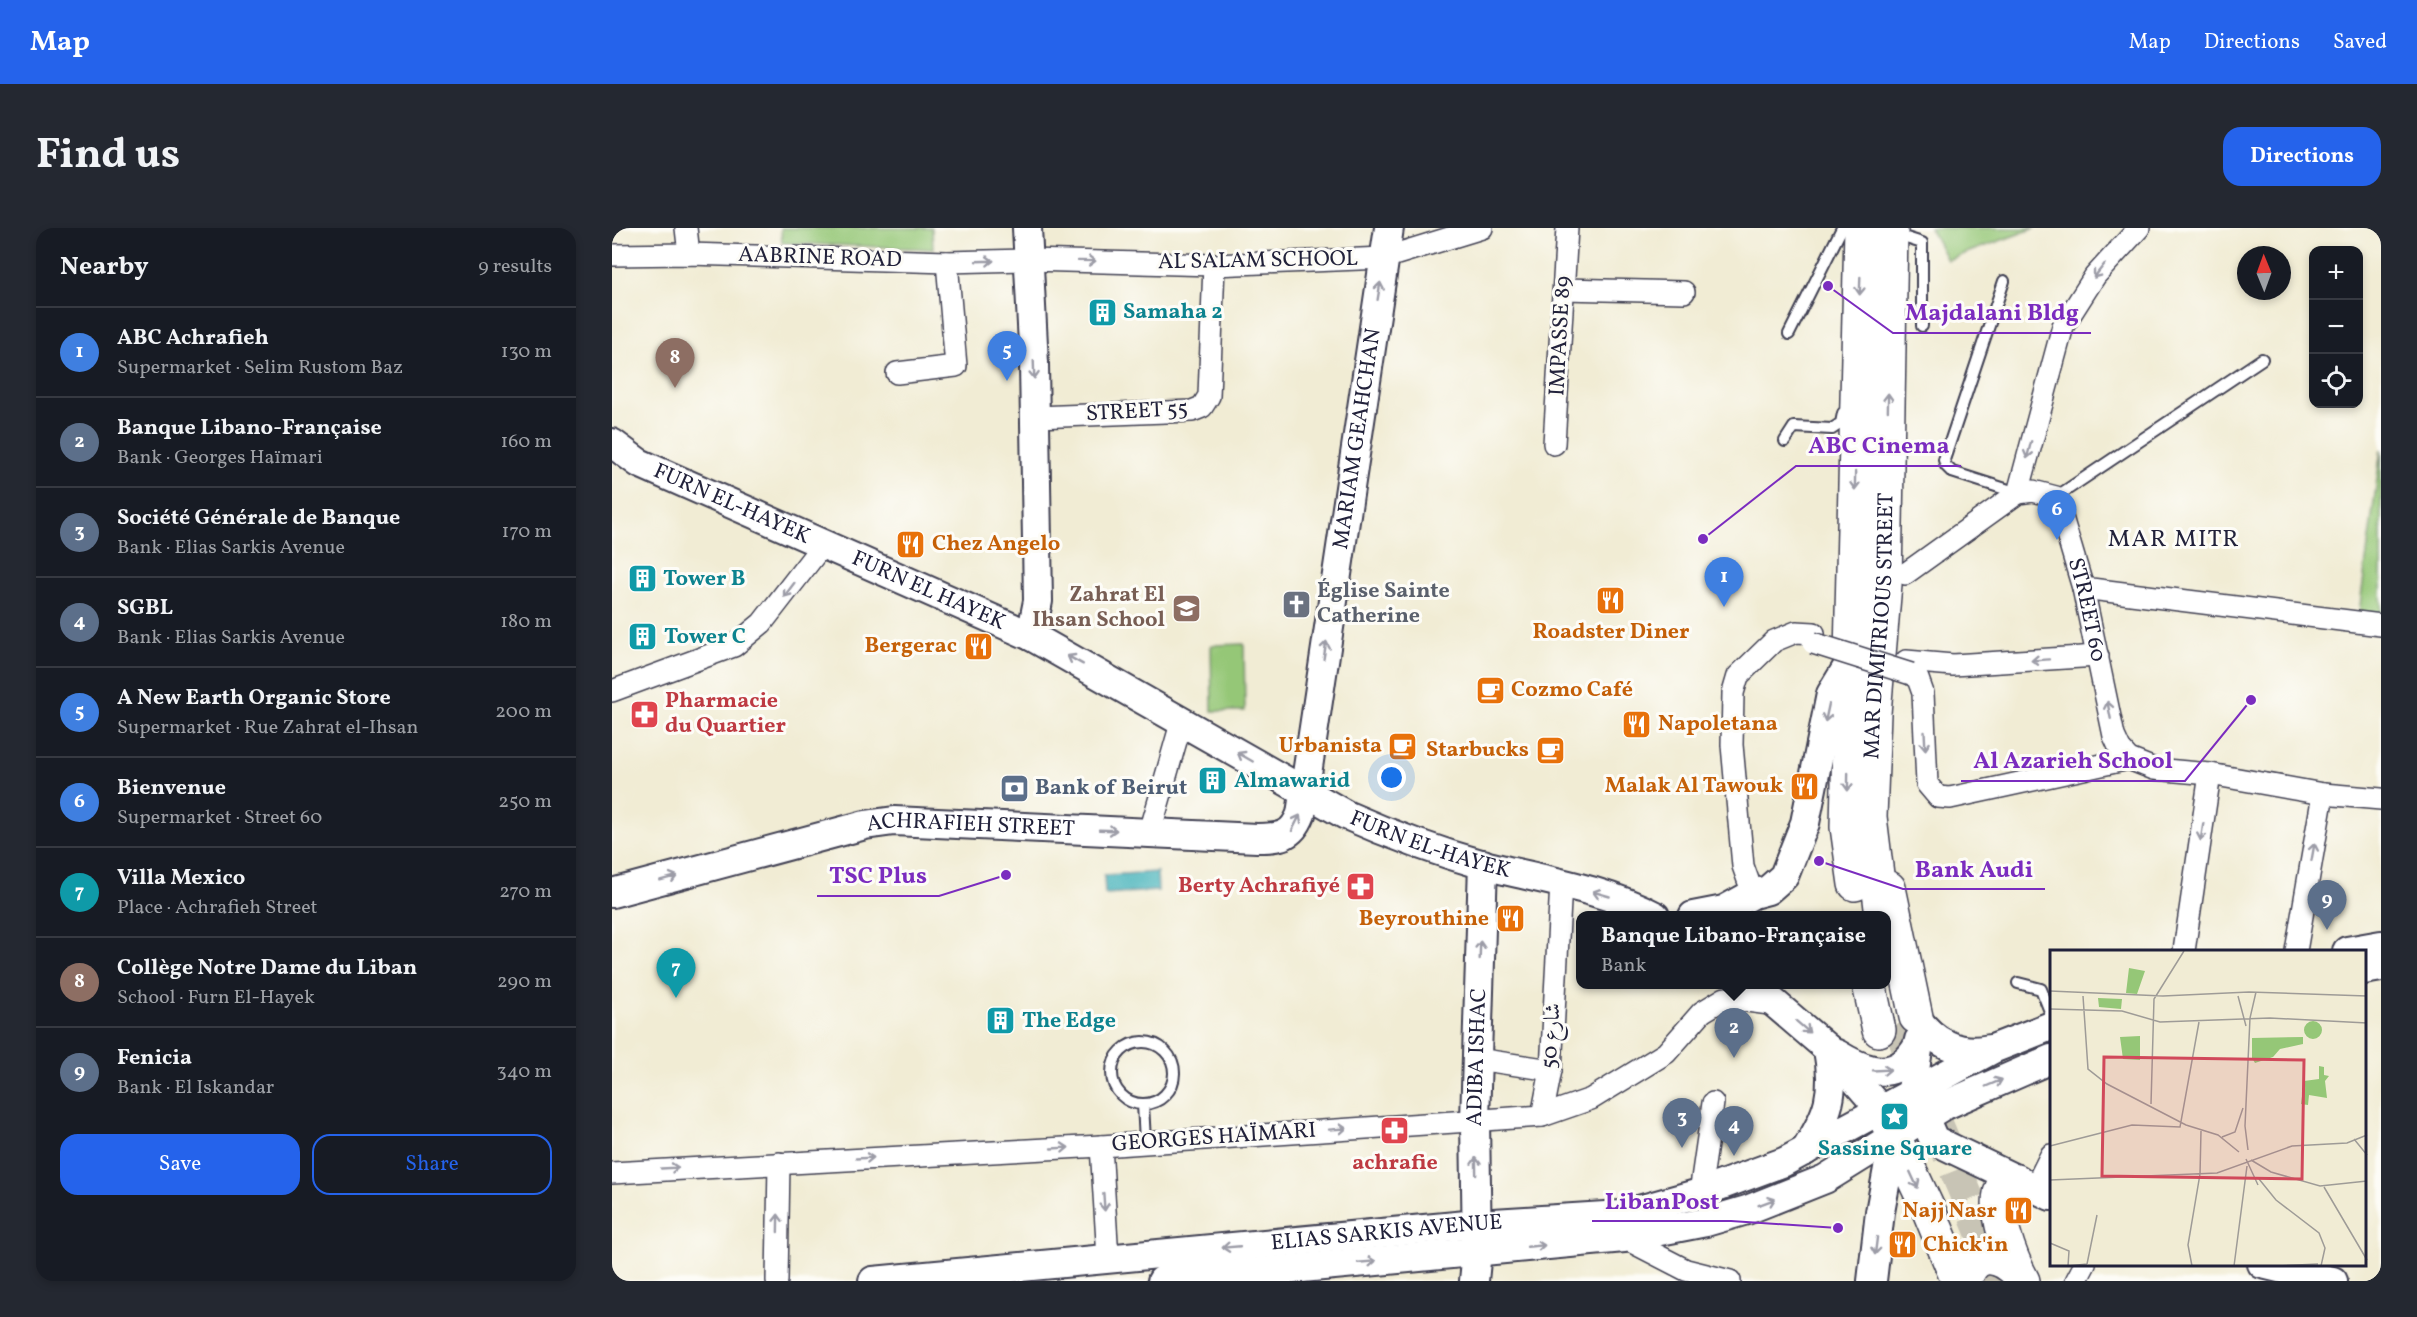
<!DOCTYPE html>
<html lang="en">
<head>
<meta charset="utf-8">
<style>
	:root { --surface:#171b24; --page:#242831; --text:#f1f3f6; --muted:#9ea1a6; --line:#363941; --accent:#2563eb }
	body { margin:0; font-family:Vollkorn,Amiri,serif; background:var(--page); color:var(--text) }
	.controls { position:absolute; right:18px; top:18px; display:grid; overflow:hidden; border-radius:12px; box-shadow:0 3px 9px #0003 }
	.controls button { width:54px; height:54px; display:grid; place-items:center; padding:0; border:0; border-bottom:2px solid var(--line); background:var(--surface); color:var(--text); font:30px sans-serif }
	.compass { position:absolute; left:1625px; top:18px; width:54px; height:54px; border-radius:50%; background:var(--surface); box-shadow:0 3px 9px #0003; rotate:359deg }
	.you { position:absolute; left:780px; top:550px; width:21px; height:21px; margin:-15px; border:4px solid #fff; border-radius:50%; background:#1a73e8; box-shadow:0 0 0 9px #1a73e833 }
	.badge { display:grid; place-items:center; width:39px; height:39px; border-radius:50%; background:var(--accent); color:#fff; font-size:20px; font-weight:700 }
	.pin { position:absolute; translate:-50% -50px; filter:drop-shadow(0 2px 3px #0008) }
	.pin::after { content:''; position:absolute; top:32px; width:21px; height:18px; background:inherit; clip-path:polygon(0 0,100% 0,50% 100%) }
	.popup { position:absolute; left:964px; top:683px; width:315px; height:78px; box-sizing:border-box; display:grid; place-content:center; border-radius:12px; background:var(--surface); filter:drop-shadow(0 2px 4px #0005); font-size:20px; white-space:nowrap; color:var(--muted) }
	.popup b { font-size:22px; color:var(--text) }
	.popup::after { content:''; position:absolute; left:50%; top:100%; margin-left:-12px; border:12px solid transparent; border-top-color:var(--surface) }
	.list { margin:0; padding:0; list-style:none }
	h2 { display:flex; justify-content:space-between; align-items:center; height:78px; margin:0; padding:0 24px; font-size:26px }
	h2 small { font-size:20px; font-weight:400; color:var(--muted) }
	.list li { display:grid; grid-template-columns:39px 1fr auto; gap:18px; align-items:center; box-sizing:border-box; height:90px; padding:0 24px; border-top:2px solid var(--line) }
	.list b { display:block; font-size:22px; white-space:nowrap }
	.list p { margin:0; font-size:20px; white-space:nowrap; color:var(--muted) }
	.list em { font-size:20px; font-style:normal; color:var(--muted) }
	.actions { display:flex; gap:12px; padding:18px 24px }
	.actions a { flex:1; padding:14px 0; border:2px solid var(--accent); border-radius:18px; text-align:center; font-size:21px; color:var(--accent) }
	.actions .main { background:var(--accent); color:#fff }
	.icon { flex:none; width:33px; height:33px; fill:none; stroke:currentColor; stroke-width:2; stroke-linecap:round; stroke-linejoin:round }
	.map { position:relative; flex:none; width:1769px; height:1053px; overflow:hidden; border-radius:18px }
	header { display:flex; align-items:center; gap:36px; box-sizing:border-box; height:84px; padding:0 30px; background:var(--accent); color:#fff }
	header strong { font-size:28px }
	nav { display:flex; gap:33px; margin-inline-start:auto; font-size:21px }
	.intro { display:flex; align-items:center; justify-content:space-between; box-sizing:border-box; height:144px; padding:0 36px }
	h1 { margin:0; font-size:42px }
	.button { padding:15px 27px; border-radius:18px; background:var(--accent); color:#fff; font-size:21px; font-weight:700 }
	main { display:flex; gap:36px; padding:0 36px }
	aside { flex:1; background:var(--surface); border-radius:18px; box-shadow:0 3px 9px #0003 }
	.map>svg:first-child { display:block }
	.green { fill:#95c777; stroke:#5c7459; stroke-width:1.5 }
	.water { fill:#41b1b9; stroke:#326a7a; stroke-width:1.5 }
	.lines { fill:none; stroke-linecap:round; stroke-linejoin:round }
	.highway-tunnel { stroke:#c8c4b5; stroke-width:33; stroke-dasharray:33 16; stroke-linecap:butt }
	.lane-casing { stroke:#414052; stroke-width:14 }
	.street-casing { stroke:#414052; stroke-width:24 }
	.secondary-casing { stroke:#414052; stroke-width:32 }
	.highway-casing { stroke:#414052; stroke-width:36 }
	.lane { stroke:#fff; stroke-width:10 }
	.street { stroke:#fff; stroke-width:21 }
	.secondary { stroke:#fff; stroke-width:28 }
	.highway { stroke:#fff; stroke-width:33 }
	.street-bridge-casing { stroke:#414052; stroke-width:24; stroke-linecap:butt }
	.street-bridge { stroke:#fff; stroke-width:21 }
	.oneway { stroke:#9c9ca7 }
	.labels { text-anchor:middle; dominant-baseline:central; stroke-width:6; stroke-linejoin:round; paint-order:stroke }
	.street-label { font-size:22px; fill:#22223b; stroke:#fdfcf7 }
	.culture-label { font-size:22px; font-weight:bold; fill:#0d838f; stroke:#fdfcf7; text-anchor:start }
	.food-label { font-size:22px; font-weight:bold; fill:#c56008; stroke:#fdfcf7; text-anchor:end }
	.worship-label { font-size:22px; font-weight:bold; fill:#5b616d; stroke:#fdfcf7; text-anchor:start }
	.education-label { font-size:22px; font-weight:bold; fill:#785e54; stroke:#fdfcf7; text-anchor:end }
	.health-label { font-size:22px; font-weight:bold; fill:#be3a42; stroke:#fdfcf7; text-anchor:start }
	.service-label { font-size:22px; font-weight:bold; fill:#4e5e75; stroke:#fdfcf7; text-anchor:start }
	.neighbourhood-label { font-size:24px; letter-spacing:1.5px; fill:#22223b; stroke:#fdfcf7 }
	.inset-road { fill:none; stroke:#9e9b97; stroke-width:1.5 }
	.view { fill:#d1495b; fill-opacity:0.15; stroke:#d1495b; stroke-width:3 }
	.inset-edge { fill:none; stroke:#22223b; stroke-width:3 }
	.leader { fill:none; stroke:#7b2cbf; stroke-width:2 }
	.callout-dot { fill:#7b2cbf; stroke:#fdfcf7; stroke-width:2 }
	.callout-label { font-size:24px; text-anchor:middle; font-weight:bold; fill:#7b2cbf; stroke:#fdfcf7; stroke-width:6; stroke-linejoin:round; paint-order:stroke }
</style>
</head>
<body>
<header>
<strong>Map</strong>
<nav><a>Map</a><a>Directions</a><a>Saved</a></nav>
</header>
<div class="intro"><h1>Find us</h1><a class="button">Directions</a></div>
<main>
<aside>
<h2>Nearby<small>9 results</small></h2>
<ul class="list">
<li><span class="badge" style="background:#3f7fe0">1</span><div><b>ABC Achrafieh</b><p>Supermarket · Selim Rustom Baz</p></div><em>130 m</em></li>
<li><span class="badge" style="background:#5c6f8a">2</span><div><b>Banque Libano-Française</b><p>Bank · Georges Haïmari</p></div><em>160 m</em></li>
<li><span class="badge" style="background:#5c6f8a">3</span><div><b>Société Générale de Banque</b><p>Bank · Elias Sarkis Avenue</p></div><em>170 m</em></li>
<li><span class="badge" style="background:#5c6f8a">4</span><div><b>SGBL</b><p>Bank · Elias Sarkis Avenue</p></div><em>180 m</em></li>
<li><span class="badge" style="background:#3f7fe0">5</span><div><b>A New Earth Organic Store</b><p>Supermarket · Rue Zahrat el-Ihsan</p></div><em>200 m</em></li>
<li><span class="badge" style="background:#3f7fe0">6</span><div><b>Bienvenue</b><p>Supermarket · Street 60</p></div><em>250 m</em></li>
<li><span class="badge" style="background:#0f9aa8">7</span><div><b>Villa Mexico</b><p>Place · Achrafieh Street</p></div><em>270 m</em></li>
<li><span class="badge" style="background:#8d6e63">8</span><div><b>Collège Notre Dame du Liban</b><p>School · Furn El-Hayek</p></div><em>290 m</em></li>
<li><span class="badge" style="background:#5c6f8a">9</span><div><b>Fenicia</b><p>Bank · El Iskandar</p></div><em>340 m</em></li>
</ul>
<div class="actions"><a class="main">Save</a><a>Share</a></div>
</aside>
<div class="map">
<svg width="1769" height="1053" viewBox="0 0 1769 1053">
	<rect width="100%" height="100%" fill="#fdfcf7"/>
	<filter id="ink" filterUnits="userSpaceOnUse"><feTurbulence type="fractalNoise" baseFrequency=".0167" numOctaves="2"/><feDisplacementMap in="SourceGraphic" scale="12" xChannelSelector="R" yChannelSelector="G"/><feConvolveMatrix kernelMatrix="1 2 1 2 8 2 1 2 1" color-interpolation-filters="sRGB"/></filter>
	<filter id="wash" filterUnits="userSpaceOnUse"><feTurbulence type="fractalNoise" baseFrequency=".008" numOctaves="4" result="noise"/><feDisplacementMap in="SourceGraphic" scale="24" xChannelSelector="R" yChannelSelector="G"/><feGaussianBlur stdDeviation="1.35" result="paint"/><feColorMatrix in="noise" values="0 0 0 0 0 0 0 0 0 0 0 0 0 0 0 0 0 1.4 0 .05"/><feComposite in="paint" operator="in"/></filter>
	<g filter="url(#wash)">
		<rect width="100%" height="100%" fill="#f1ecd4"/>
		<path class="green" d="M 169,0 L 320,0 L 321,21 L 170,15 Z
			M 1318,0 L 1423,0 L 1335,32 Z
			M 1769,221 L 1769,388 L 1747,385 Z
			M 632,416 L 633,483 L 600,483 L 599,417 Z"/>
		<path class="water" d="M 545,644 L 546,663 L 493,666 L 492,647 Z"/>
	</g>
	<g filter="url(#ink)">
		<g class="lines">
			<path class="highway-tunnel" d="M 1287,796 L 1308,852
				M 1325,897 L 1390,1053"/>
			<defs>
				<path id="lane" d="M 1282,6 L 1310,15 L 1310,98
					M 1392,53 L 1332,232 L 1334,238 L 1340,244 L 1406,265
					M 1177,106 L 1230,0
					M 1173,213 L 1182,199 L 1220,201 L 1229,195 L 1231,185
					M 1444,269 L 1650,131
					M 1406,755 L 1429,761 L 1439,786
					M500 845a31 31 0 1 1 62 0a31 31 0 1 1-62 0Z
					M 531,876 L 533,913"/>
				<g id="street">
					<path d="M 74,0 L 77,26"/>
					<path d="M 0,27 L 77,26 L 335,34 L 417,32 L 602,37 L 772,30 L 870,0"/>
					<path d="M 952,61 L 1072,64"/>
					<path d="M 285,145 L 344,138 L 335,34"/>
					<path d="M 424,189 L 580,183 L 590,179 L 597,168 L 602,37"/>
					<path d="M 942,216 L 955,0"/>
					<path id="s1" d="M 1406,265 L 1421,263 L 1444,269 L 1471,360 L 1502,508 L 1508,521 L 1517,531 L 1542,541 L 1598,546 L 1711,566 L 1769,571"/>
					<path d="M 1293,346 L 1406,265 L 1451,98 L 1483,48 L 1527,0"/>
					<path d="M 1471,360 L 1769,397"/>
					<path d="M 1294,433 L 1341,437 L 1486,428"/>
					<path d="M 1299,446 L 1306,451 L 1311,465 L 1315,556 L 1326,569 L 1338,570 L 1517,531"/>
					<path d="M 0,463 L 122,418 L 150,395 L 212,315"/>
					<path d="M 538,604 L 570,492"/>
					<path d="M 1141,666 L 1131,638 L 1120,517 L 1121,465 L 1126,448 L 1162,413 L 1184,404 L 1202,405"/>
					<path d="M 1572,723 L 1598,546"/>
					<path d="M 1684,723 L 1711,566"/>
					<path d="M 865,831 L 939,842"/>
					<path d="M 930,888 L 939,842 L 949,655"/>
					<path d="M 489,918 L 496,1030"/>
					<path d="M 0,945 L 489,918 L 930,888 L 979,871 L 1054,825 L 1090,784 L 1113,770 L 1165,777"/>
					<path d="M 1422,961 L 1439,927"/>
					<path d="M 1088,965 L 1101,875"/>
					<path d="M 1012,1010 L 1074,1042 L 1118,1053"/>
					<path d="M 165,1053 L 167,935"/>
					<path d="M 1464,1053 L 1473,1036"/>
				</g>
				<g id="secondary">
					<path d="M 415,0 L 422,136 L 426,373 L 419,408"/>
					<path id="s2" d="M 0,215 L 27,235 L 419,408 L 734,587 C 779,607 826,624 872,637 C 930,652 990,660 1043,688"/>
					<path id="s3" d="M 0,665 L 253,597 L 282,593 L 645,610 C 668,610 680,609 689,586 L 777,0"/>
					<path d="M 1081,688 L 1112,682 L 1141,666 L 1156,662 L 1172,648 L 1193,595 L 1219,466 L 1239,433"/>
					<path d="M 1735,723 L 1769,717"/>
					<path d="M 1752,742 L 1769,739"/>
					<path d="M 1140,756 L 1216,821 L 1270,883"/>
					<path d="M 1304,789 C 1321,814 1347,828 1378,821"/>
					<path d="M 1307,815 L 1300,862 L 1322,912 L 1439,968"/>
					<path d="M 1225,826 C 1246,839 1274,853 1295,832 C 1300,827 1306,819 1307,812"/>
					<path d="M 1193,923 C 1217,886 1224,865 1216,821"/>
					<path d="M 1650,1036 L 1721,1053"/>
					<path id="s4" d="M 261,1053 L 865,996 L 1009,987 L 1088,965 L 1172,934 L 1383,820 L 1439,798"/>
					<path d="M 550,1053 L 1012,1010 L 1094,994 L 1135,982 L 1213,951 L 1329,879 L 1439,831"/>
					<path id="s5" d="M 862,1053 L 865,1023 L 863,892 L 871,636"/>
					<path d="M 1260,1053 L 1268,984 L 1282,908"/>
				</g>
				<g id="highway">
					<path d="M 1243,656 L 1235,599 L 1249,0"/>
					<path d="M 1277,660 L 1304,789"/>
					<path id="s6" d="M 1270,688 L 1258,589 L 1262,485 L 1273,356 L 1279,0"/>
					<path d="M 1257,756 L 1267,802"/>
					<path d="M 1270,883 L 1317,983 L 1346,1053"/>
					<path d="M 1405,953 L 1391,958 C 1378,978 1400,1033 1411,1053"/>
					<path d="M 1353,1053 C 1362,1022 1386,1025 1406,1045"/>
				</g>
			</defs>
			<use href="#lane" class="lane-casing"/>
			<use href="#street" class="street-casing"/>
			<use href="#secondary" class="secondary-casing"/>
			<use href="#highway" class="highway-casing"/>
			<use href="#lane" class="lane"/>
			<use href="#street" class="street"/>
			<use href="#secondary" class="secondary"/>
			<use href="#highway" class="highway"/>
			<defs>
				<path id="street-bridge" d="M 1201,415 L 1299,446"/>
			</defs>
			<use href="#street-bridge" class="street-bridge-casing"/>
			<use href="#street-bridge" class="street-bridge"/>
		</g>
		<defs><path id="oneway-shaft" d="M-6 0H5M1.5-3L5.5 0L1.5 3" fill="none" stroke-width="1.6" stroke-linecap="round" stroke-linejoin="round" transform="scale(1.5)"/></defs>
		<g class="oneway">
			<use href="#oneway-shaft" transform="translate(373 33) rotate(-2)"/>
			<use href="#oneway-shaft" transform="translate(475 33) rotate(1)"/>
			<use href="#oneway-shaft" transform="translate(1487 43) rotate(128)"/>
			<use href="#oneway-shaft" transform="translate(1248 58) rotate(92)"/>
			<use href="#oneway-shaft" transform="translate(767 63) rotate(-81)"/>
			<use href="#oneway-shaft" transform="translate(422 142) rotate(88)"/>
			<use href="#oneway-shaft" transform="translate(1276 174) rotate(-89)"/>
			<use href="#oneway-shaft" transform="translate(1417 222) rotate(104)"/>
			<use href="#oneway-shaft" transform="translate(1243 253) rotate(91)"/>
			<use href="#oneway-shaft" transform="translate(177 362) rotate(127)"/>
			<use href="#oneway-shaft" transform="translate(713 422) rotate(-81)"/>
			<use href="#oneway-shaft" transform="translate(463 432) rotate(-151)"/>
			<use href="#oneway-shaft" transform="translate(1428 432) rotate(176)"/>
			<use href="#oneway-shaft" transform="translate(1497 482) rotate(-101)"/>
			<use href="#oneway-shaft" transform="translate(1215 485) rotate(102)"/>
			<use href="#oneway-shaft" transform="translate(1313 513) rotate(87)"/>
			<use href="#oneway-shaft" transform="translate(633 529) rotate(-150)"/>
			<use href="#oneway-shaft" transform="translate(1236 554) rotate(91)"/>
			<use href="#oneway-shaft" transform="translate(684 595) rotate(-63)"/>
			<use href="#oneway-shaft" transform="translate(496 602) rotate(2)"/>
			<use href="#oneway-shaft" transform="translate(1590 604) rotate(99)"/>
			<use href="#oneway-shaft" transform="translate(1701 624) rotate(-80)"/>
			<use href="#oneway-shaft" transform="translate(57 650) rotate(-15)"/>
			<use href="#oneway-shaft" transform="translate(989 666) rotate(-164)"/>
			<use href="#oneway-shaft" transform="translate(868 722) rotate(-88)"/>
			<use href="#oneway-shaft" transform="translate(1191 799) rotate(41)"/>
			<use href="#oneway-shaft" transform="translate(1270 842) rotate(-3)"/>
			<use href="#oneway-shaft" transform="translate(1382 855) rotate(-23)"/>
			<use href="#oneway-shaft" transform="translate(726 901) rotate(-4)"/>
			<use href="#oneway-shaft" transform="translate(448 920) rotate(-3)"/>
			<use href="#oneway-shaft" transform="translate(253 930) rotate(-3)"/>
			<use href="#oneway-shaft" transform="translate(864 938) rotate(-91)"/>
			<use href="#oneway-shaft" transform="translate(58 940) rotate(-3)"/>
			<use href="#oneway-shaft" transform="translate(1302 952) rotate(65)"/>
			<use href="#oneway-shaft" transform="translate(492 974) rotate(86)"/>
			<use href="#oneway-shaft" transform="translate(1155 974) rotate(-21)"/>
			<use href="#oneway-shaft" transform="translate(166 995) rotate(-89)"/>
			<use href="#oneway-shaft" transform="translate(924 1018) rotate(-5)"/>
			<use href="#oneway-shaft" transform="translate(1264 1018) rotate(97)"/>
			<use href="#oneway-shaft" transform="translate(619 1019) rotate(175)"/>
			<use href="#oneway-shaft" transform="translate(755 1034) rotate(-5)"/>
		</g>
	</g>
	<defs>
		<symbol id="building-square" viewBox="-11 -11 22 22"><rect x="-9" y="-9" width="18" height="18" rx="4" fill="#0f9aa8" stroke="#fdfcf7"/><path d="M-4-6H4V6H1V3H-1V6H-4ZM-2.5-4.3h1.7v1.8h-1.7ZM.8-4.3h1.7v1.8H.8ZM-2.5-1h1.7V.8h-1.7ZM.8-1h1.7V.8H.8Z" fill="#fff"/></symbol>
		<symbol id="restaurant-square" viewBox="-11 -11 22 22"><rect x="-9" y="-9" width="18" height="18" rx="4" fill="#e8710a" stroke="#fdfcf7"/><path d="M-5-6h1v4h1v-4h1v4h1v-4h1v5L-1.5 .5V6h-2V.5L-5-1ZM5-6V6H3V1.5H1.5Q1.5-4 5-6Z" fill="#fff"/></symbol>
		<symbol id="church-square" viewBox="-11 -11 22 22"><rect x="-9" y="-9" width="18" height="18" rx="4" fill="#6b7280" stroke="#fdfcf7"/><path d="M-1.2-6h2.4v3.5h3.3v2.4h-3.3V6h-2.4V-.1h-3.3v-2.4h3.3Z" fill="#fff"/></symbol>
		<symbol id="school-square" viewBox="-11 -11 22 22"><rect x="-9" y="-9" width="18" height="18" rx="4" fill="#8d6e63" stroke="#fdfcf7"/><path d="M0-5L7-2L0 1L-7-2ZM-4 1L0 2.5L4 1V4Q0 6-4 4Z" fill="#fff"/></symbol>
		<symbol id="cafe-square" viewBox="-11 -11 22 22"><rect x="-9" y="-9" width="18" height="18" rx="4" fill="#e8710a" stroke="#fdfcf7"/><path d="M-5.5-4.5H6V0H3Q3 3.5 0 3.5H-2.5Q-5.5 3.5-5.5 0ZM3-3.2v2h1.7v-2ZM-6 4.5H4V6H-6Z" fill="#fff"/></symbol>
		<symbol id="pharmacy-square" viewBox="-11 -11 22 22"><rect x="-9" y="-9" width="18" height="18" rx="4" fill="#e0444e" stroke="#fdfcf7"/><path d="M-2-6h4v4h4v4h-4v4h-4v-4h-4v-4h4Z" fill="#fff"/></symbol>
		<symbol id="bank-square" viewBox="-11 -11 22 22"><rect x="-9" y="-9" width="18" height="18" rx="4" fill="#5c6f8a" stroke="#fdfcf7"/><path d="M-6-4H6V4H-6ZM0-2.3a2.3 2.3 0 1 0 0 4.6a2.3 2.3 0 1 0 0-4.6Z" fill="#fff"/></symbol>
		<symbol id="sight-square" viewBox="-11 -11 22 22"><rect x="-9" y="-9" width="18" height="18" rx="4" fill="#0f9aa8" stroke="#fdfcf7"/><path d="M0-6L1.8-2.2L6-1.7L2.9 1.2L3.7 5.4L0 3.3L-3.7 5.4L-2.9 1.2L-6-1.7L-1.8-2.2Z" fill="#fff"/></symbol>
	</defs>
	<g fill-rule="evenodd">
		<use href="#building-square" x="474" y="68" width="33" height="33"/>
		<use href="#restaurant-square" x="282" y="300" width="33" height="33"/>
		<use href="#building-square" x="14" y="334" width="33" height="33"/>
		<use href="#restaurant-square" x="982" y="356" width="33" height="33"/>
		<use href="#church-square" x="668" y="360" width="33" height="33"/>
		<use href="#school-square" x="558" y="364" width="33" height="33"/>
		<use href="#building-square" x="14" y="392" width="33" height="33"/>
		<use href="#restaurant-square" x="350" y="402" width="33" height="33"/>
		<use href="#cafe-square" x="862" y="446" width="33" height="33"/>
		<use href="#pharmacy-square" x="16" y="470" width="33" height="33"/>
		<use href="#restaurant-square" x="1008" y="480" width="33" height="33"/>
		<use href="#cafe-square" x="774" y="502" width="33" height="33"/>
		<use href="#cafe-square" x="922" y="506" width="33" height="33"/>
		<use href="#building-square" x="584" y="536" width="33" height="33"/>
		<use href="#restaurant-square" x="1176" y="542" width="33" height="33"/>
		<use href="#bank-square" x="386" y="544" width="33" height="33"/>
		<use href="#pharmacy-square" x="732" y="642" width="33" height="33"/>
		<use href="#restaurant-square" x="882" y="674" width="33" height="33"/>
		<use href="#building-square" x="372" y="776" width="33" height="33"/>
		<use href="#sight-square" x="1266" y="872" width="33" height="33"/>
		<use href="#pharmacy-square" x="766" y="886" width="33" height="33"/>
		<use href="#restaurant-square" x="1390" y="966" width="33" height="33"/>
		<use href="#restaurant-square" x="1274" y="1000" width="33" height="33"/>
	</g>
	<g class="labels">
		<g class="street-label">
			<text transform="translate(208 30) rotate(2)">AABRINE ROAD</text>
			<text transform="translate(646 33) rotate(-1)">AL SALAM SCHOOL</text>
			<text transform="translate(949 108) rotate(-87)">IMPASSE 89</text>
			<text transform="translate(525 184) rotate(-3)">STREET 55</text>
			<text stroke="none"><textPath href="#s3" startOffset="1089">MARIAM GEAHCHAN</textPath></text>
			<text stroke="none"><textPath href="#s2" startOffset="135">FURN EL-HAYEK</textPath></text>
			<text stroke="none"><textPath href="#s2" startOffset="350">FURN EL HAYEK</textPath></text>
			<text stroke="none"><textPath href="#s1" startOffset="156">STREET 60</textPath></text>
			<text stroke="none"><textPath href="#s6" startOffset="291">MAR DIMITRIOUS STREET</textPath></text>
			<text stroke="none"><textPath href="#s3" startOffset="368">ACHRAFIEH STREET</textPath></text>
			<text stroke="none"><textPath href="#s2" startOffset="914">FURN EL-HAYEK</textPath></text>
			<text transform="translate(940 808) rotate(-86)">شارع 50</text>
			<text stroke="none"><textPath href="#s5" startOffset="224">ADIBA ISHAC</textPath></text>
			<text transform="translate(602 910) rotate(-4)">GEORGES HAÏMARI</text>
			<text stroke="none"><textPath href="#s4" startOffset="516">ELIAS SARKIS AVENUE</textPath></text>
		</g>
		<g class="culture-label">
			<text x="511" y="84">Samaha 2</text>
			<text x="51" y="351">Tower B</text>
			<text x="52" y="409">Tower C</text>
			<text x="622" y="553">Almawarid</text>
			<text x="410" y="793">The Edge</text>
			<text x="1283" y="921" text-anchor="middle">Sassine Square</text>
		</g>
		<g class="food-label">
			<text x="320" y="316" text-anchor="start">Chez Angelo</text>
			<text x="999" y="404" text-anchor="middle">Roadster Diner</text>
			<text x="345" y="418">Bergerac</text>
			<text x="899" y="462" text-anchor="start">Cozmo Café</text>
			<text x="1046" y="496" text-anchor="start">Napoletana</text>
			<text x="770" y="518">Urbanista</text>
			<text x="917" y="522">Starbucks</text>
			<text x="1171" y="558">Malak Al Tawouk</text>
			<text x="877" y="691">Beyrouthine</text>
			<text x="1385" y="983">Najj Nasr</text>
			<text x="1311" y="1017" text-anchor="start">Chick'in</text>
		</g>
		<g class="worship-label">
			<text x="705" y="363">Église Sainte<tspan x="705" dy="25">Catherine</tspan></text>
		</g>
		<g class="education-label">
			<text x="553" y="367">Zahrat El<tspan x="553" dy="25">Ihsan School</tspan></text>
		</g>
		<g class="health-label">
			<text x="53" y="473">Pharmacie<tspan x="53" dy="25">du Quartier</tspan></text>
			<text x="728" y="658" text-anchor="end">Berty Achrafiyé</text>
			<text x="783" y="935" text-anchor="middle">achrafie</text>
		</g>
		<g class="service-label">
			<text x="423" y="560">Bank of Beirut</text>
		</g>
		<g class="neighbourhood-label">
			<text x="1562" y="312">MAR MITR</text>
		</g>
	</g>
	<g transform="translate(1438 722)">
		<rect width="316" height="316" fill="#f1ecd4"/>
		<path d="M 79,18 L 95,21 L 87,44 L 76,43 ZM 48,48 L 72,49 L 71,59 L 49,57 ZM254 80a9 9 0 1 1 18 0a9 9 0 1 1-18 0ZM 90,86 L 90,110 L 73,109 L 70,87 ZM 253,87 L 253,94 L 230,99 L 223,107 L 205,113 L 202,108 L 202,88 ZM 269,116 L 274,117 L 274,125 L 279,126 L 275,131 L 277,148 L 259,145 L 258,155 L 251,154 L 254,131 L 269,129 Z" fill="#95c777"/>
		<path class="inset-road" d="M 0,41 L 113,46 L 199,42 L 317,46M 33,46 L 38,119 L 57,134 L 136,175 L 168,185 L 189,202M 188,46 L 196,76M 0,59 L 72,61 L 110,72 L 220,68 L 317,73M 101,154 L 104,49 L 134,1M 172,187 L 185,182 L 193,158M 304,189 L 317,205M 0,196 L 82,175 L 130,177 L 149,72M 198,200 L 195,176 L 200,68 L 206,42M 196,209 L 208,235M 201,210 L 221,222 L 270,236 L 317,231M 209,229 L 226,250 L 269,283 L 275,298 L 271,316M 0,230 L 167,223 L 242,196 L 297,193 L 317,185M 274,237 L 317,310M 0,293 L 19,301 L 18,316 L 37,314M 37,314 L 47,265M 142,316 L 138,295 L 150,224 L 151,181M 184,316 L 197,216M 227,316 L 268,314"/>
		<path class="view" d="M 54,107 L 254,110 L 252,229 L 52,226 Z"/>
		<rect width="316" height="316" class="inset-edge"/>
	</g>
	<path class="leader" d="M1216 58L1281 105H1479M1091 311L1184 238H1349M1639 472L1573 553H1349M1207 633L1291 661H1433M394 647L327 668H205M1226 1000L1119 993H980"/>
	<g class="callout-dot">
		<circle cx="1216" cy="58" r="6"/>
		<circle cx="1091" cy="311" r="6"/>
		<circle cx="1639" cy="472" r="6"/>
		<circle cx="1207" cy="633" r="6"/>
		<circle cx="394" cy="647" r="6"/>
		<circle cx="1226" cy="1000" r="6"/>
	</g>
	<g class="callout-label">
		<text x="1380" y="92">Majdalani Bldg</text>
		<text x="1267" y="225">ABC Cinema</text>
		<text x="1461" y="540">Al Azarieh School</text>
		<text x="1362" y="649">Bank Audi</text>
		<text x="266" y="655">TSC Plus</text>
		<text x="1050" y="981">LibanPost</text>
	</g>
</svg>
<div class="controls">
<button>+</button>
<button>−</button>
<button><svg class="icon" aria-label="locate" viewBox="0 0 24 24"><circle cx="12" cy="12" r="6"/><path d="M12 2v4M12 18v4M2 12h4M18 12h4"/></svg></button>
</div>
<svg class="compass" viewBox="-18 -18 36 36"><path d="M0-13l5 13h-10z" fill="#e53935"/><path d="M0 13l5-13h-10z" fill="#9ea1a6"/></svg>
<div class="you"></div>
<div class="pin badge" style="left:1112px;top:379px;background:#3f7fe0">1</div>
<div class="pin badge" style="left:1122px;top:830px;background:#5c6f8a">2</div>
<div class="popup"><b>Banque Libano-Française</b>Bank</div>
<div class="pin badge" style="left:1070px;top:920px;background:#5c6f8a">3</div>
<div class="pin badge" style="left:1122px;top:928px;background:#5c6f8a">4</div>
<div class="pin badge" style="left:395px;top:153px;background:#3f7fe0">5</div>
<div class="pin badge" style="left:1445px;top:312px;background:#3f7fe0">6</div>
<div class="pin badge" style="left:64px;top:770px;background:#0f9aa8">7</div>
<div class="pin badge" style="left:63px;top:160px;background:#8d6e63">8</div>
<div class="pin badge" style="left:1715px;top:702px;background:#5c6f8a">9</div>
</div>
</main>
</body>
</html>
